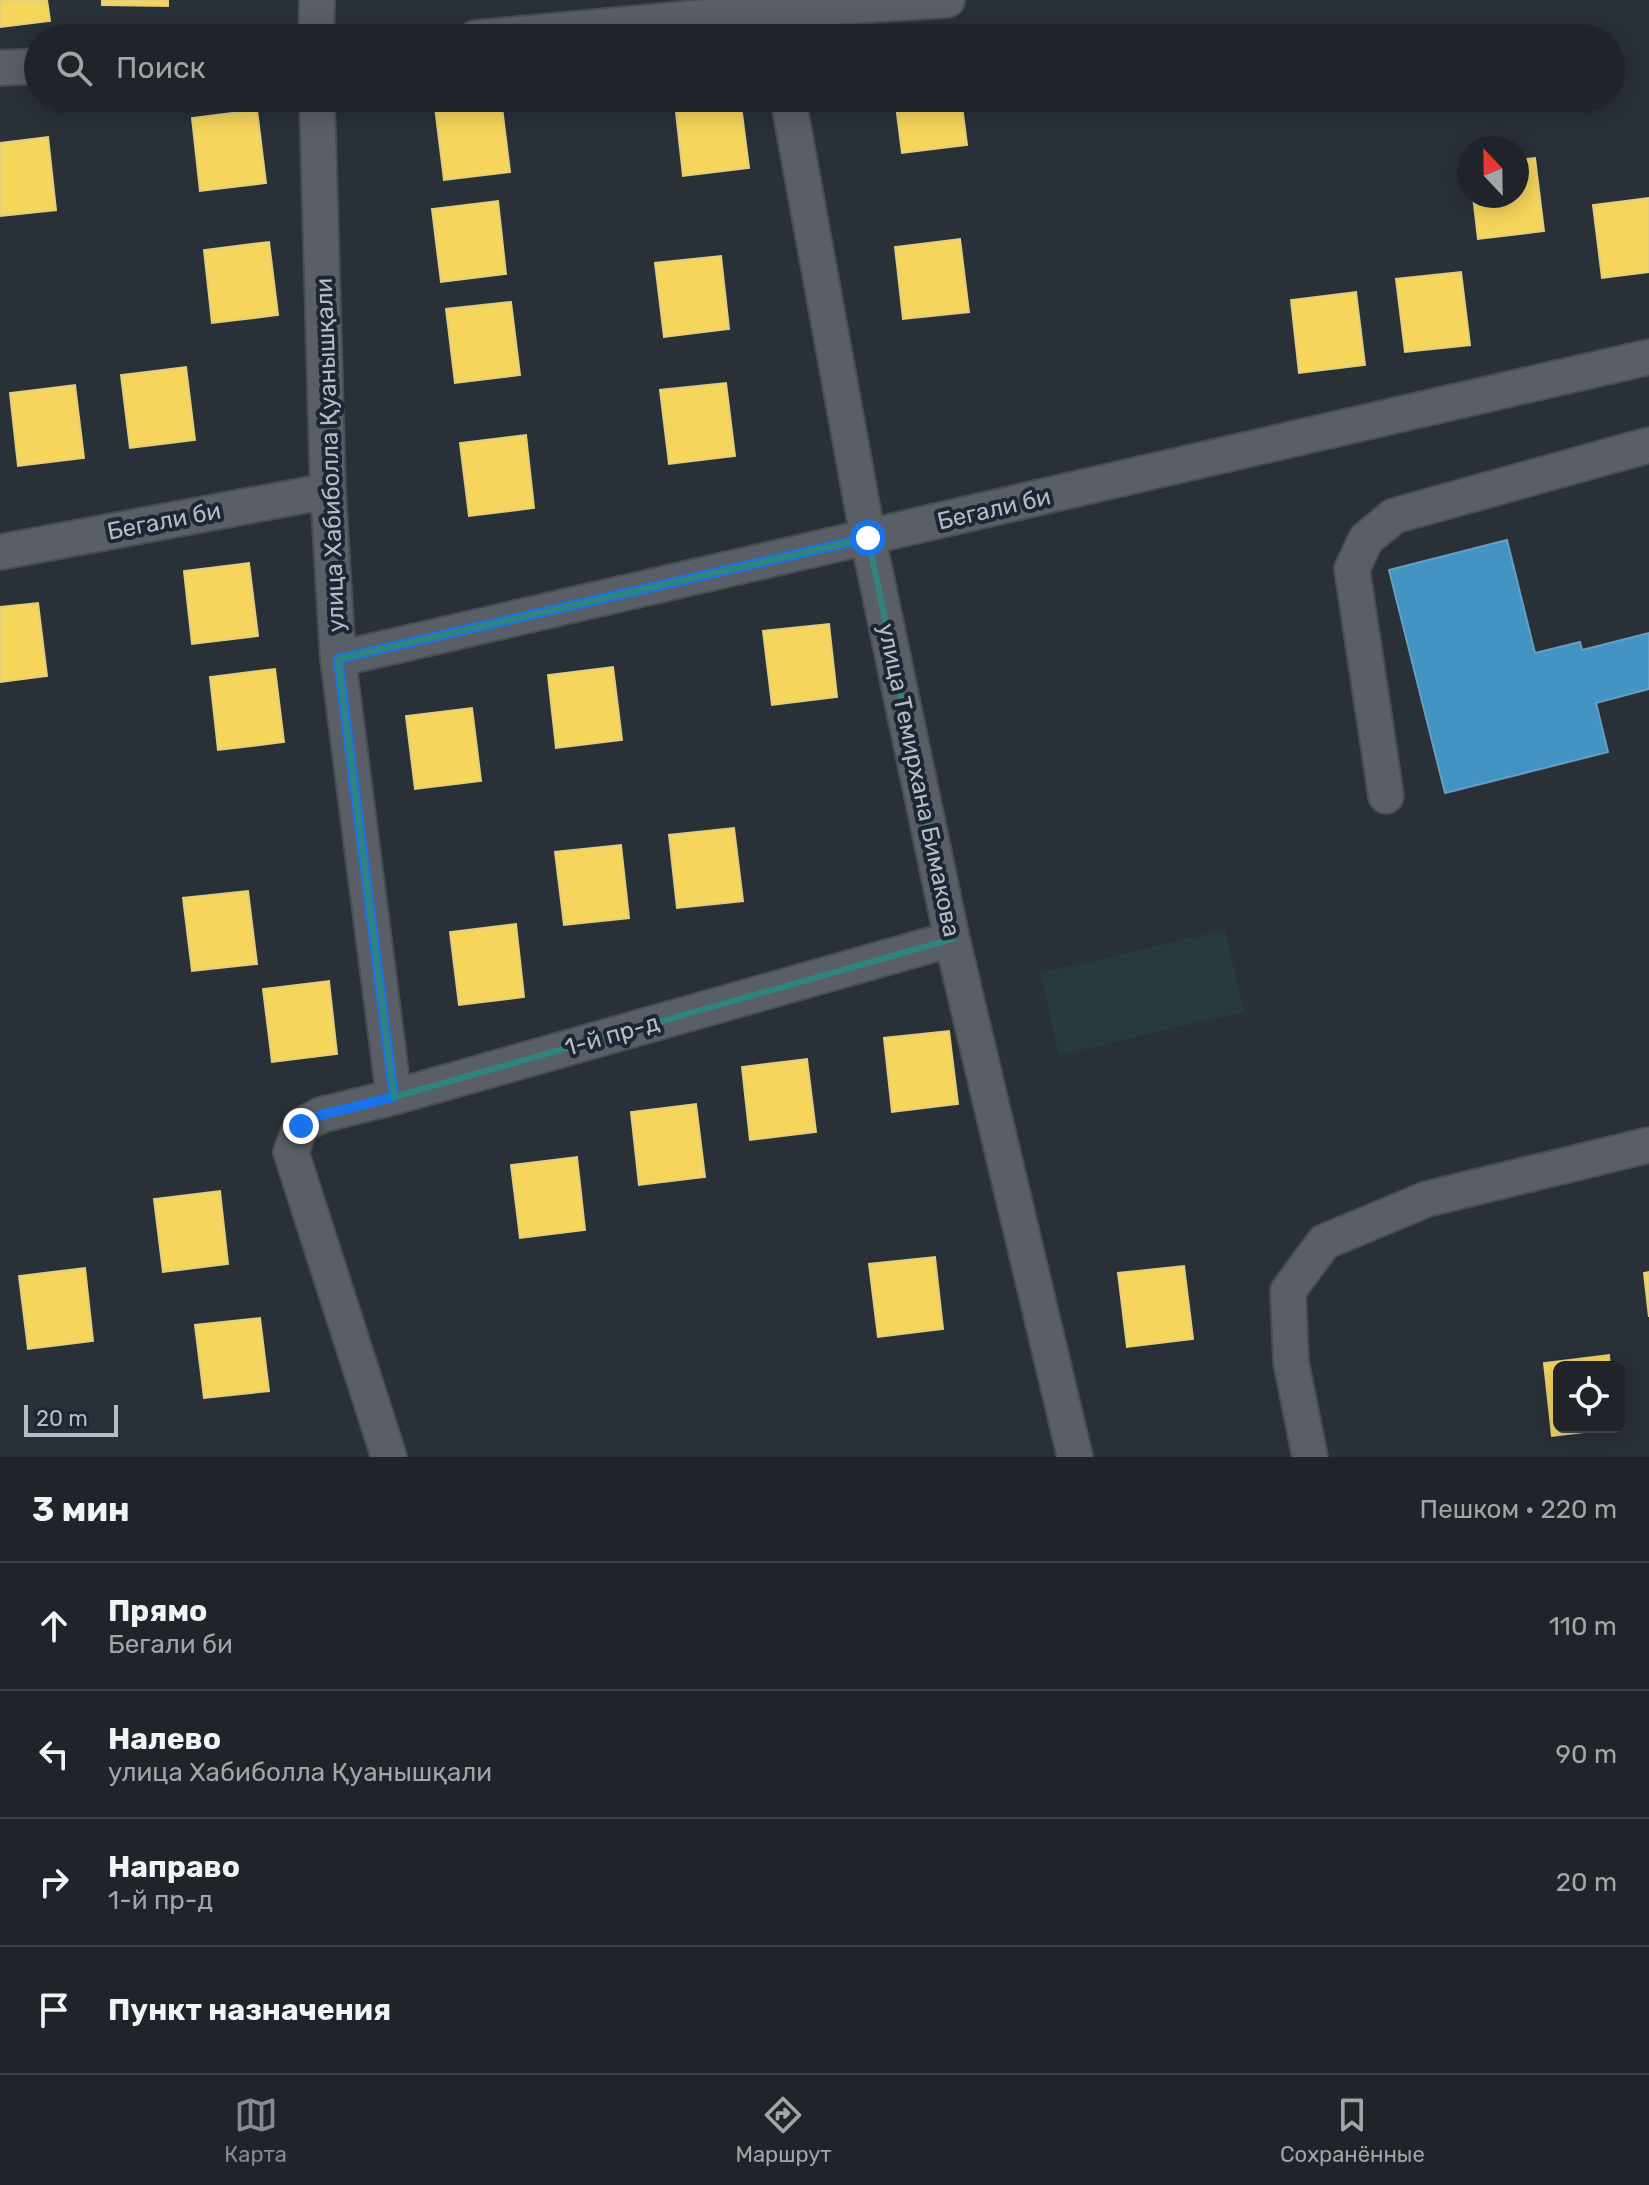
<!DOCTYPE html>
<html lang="ru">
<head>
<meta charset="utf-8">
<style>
	:root { --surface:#20242a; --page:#282c32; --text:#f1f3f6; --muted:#a2a4a8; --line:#3d4147; --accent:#848b96 }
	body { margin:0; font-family:Rubik,sans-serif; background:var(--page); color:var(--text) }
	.controls { position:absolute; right:24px; bottom:24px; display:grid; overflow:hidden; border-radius:12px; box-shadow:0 4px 20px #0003 }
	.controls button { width:72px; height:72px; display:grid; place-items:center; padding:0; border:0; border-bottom:2px solid var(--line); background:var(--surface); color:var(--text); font:40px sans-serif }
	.compass { position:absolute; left:1457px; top:136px; width:72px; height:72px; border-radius:50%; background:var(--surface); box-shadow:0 4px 20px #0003; rotate:338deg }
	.scale { position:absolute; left:24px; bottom:20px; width:94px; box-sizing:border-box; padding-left:8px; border:4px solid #b4bcc9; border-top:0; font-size:22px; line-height:28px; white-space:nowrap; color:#b4bcc9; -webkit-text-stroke:6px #1d2633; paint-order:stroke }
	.stop { position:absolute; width:24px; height:24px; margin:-18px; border:6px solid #1a73e8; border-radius:50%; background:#fff }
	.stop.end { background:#1a73e8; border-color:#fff; box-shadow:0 2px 8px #0008 }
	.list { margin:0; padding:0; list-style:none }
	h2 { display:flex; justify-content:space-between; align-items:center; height:104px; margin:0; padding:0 32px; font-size:34px }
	h2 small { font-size:26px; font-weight:400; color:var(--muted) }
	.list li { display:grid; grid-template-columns:52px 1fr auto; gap:24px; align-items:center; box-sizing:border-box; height:128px; padding:0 32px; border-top:2px solid var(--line) }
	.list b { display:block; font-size:30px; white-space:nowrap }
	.list p { margin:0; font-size:26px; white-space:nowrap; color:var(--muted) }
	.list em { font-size:26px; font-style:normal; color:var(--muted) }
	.icon { flex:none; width:44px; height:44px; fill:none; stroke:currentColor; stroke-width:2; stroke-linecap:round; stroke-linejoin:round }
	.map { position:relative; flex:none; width:1649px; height:1457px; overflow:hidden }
	.search { position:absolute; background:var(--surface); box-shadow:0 4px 20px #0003; left:24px; right:24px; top:24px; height:88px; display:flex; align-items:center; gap:20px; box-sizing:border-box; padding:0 28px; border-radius:44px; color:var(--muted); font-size:30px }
	.sheet { height:616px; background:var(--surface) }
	nav { display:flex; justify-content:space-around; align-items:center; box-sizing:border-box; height:112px; border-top:2px solid var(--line); background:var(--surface); font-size:22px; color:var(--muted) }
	nav a { display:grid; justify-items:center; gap:4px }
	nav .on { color:var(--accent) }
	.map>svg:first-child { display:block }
	.green { fill:#273a3e }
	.homes { fill:#f6d55c; stroke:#e2ce7d; stroke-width:2 }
	.schools { fill:#4393c3; stroke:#659fc5; stroke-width:2 }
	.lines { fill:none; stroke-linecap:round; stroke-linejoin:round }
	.minor-casing { stroke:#484c53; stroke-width:38 }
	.minor { stroke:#5a5e66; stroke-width:34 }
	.route { stroke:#1a73e8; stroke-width:10 }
	.marked { fill:none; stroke:#308480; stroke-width:6; stroke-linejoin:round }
	.labels { text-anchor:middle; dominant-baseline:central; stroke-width:8; stroke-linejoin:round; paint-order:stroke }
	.street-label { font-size:24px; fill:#b4bcc9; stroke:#1d2633 }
</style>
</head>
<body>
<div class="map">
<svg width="1649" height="1457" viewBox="0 0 1649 1457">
	<rect width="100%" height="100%" fill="#2a3038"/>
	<path class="green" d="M 1225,930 L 1244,1012 L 1059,1055 L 1040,973 Z"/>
	<path class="homes" d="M 0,0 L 47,0 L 50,21 L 0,27 Z
		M 102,0 L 168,0 L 168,6 L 102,5 Z
		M 718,98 L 740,98 L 749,168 L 683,176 L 675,103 Z
		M 895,98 L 961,98 L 967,145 L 902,153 Z
		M 501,99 L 510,172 L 444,180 L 435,107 Z
		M 257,110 L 266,183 L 200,191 L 192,118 Z
		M 48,137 L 56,210 L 0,216 L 0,143 Z
		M 1535,158 L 1544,231 L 1478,239 L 1473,196 L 1517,196 L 1517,160 Z
		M 1649,198 L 1649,272 L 1602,278 L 1593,205 Z
		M 498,201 L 506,274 L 441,282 L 432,209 Z
		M 960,239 L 969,312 L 903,319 L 895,247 Z
		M 269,242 L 278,315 L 212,323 L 204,250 Z
		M 721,256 L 729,329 L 664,337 L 655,263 Z
		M 1461,272 L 1470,345 L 1405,352 L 1396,279 Z
		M 1356,292 L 1365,365 L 1299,373 L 1291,300 Z
		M 511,302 L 520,375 L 455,383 L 446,309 Z
		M 186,367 L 195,440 L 130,448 L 121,375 Z
		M 726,383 L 735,456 L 669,464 L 660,390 Z
		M 75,385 L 84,458 L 18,466 L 10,393 Z
		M 526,435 L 534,508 L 469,516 L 460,443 Z
		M 249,563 L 258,636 L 192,644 L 184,571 Z
		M 38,603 L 47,676 L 0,682 L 0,607 Z
		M 829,624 L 837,697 L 772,705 L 763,631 Z
		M 613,667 L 622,740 L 556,748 L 548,675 Z
		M 275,669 L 284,742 L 218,750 L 210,677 Z
		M 472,708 L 481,781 L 415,789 L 406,716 Z
		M 734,828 L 743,901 L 677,908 L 669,835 Z
		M 621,845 L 629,918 L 564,925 L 555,852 Z
		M 248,891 L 257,964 L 192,971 L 183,898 Z
		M 516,924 L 524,997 L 459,1005 L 450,932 Z
		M 329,981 L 337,1054 L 272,1062 L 263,989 Z
		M 949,1031 L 958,1104 L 892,1112 L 884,1038 Z
		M 807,1059 L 816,1132 L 750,1140 L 742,1067 Z
		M 696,1104 L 705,1177 L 639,1185 L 631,1112 Z
		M 577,1157 L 585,1230 L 520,1238 L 511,1165 Z
		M 220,1191 L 228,1264 L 163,1272 L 154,1199 Z
		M 935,1257 L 943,1329 L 878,1337 L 869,1264 Z
		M 1184,1266 L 1193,1339 L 1127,1347 L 1118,1273 Z
		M 85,1268 L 93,1341 L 28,1349 L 19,1276 Z
		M 1649,1272 L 1649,1317 L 1644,1273 Z
		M 260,1318 L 269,1391 L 204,1398 L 195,1325 Z
		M 1609,1355 L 1610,1367 L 1559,1367 L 1559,1427 L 1617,1428 L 1552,1436 L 1544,1363 Z"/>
	<path class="schools" d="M 1507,540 L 1535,653 L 1580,642 L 1582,650 L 1649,633 L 1649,689 L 1596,703 L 1608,752 L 1445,793 L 1389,570 Z"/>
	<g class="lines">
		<defs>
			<path id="minor" d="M 316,38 L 317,0
				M 475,38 L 772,11 L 947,0
				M 0,68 L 38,66
				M 317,98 L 328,491 L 338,659 L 394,1097
				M 788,98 L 868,538 L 952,939 L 1075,1457
				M 0,552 L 328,491
				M 338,659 L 1649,357
				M 1386,796 L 1352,569 L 1366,539 L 1394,516 L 1649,445
				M 389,1457 L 291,1152 L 301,1126 L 321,1115 L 394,1097 L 952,939
				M 1310,1457 L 1291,1362 L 1288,1291 L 1324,1242 L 1427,1199 L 1649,1145"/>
		</defs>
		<use href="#minor" class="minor-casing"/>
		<use href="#minor" class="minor"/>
	</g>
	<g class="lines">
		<path class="route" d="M 301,1126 L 321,1115 L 394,1097 L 338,659 L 868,538"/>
	</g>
	<path class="marked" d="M 868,538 L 952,939 L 394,1097 L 338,659 Z"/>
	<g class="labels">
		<g class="street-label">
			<text transform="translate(330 455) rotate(-92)">улица Хабиболла Қуанышқали</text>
			<text transform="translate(994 509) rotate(-13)">Бегали би</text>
			<text transform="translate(164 521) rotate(-11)">Бегали би</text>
			<text transform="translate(919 780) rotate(78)">улица Темирхана Бимакова</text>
			<text transform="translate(612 1035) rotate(-16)">1-й пр-д</text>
		</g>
	</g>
</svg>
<div class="controls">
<button><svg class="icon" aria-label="locate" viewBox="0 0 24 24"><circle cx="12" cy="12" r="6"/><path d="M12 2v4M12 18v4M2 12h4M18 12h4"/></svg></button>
</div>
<svg class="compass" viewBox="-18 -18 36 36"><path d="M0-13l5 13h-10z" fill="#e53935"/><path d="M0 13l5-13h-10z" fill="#a2a4a8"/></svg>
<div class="scale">20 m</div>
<div class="stop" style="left:868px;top:538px"></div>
<div class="stop end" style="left:301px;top:1126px"></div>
<div class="search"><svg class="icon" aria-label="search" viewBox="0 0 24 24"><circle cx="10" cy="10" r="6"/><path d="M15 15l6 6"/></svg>Поиск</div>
</div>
<section class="sheet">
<h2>3 мин<small>Пешком · 220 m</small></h2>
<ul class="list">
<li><svg class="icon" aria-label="ahead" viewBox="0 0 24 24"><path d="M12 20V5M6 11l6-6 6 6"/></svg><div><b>Прямо</b><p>Бегали би</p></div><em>110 m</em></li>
<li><svg class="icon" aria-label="left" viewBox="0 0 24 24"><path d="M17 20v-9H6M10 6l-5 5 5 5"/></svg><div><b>Налево</b><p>улица Хабиболла Қуанышқали</p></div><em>90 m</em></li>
<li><svg class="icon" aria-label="right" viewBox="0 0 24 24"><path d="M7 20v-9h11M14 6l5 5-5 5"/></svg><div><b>Направо</b><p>1-й пр-д</p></div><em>20 m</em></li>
<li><svg class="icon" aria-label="arrive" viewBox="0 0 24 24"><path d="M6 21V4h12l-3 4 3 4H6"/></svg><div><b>Пункт назначения</b></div></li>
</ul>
</section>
<nav>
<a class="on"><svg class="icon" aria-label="map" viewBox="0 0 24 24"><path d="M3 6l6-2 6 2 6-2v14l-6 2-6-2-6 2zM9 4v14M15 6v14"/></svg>Карта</a>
<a><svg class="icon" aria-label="directions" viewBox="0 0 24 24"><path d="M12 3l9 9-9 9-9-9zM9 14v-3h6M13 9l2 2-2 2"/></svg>Маршрут</a>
<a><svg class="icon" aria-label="saved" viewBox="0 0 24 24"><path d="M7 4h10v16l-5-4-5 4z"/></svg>Сохранённые</a>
</nav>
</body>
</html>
